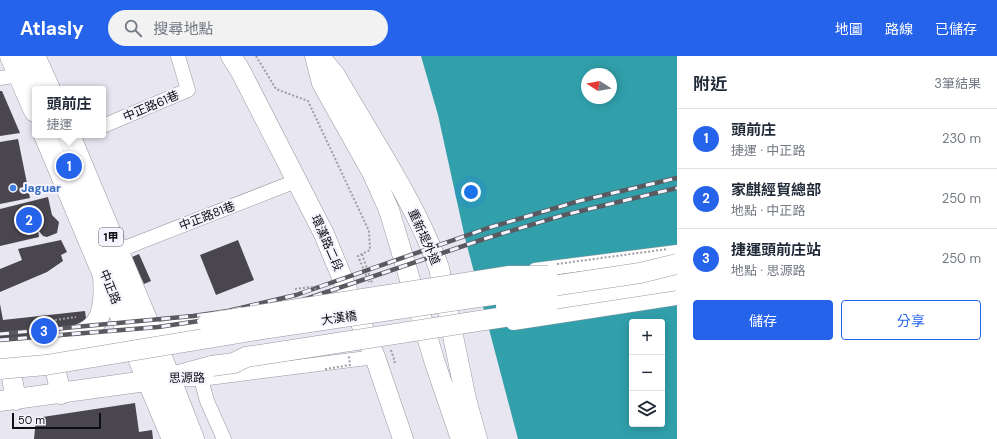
<!DOCTYPE html>
<html lang="zh-TW">
<head>
<meta charset="utf-8">
<style>
	:root { --surface:#fff; --page:#f2f2f3; --text:#1f2937; --muted:#747a83; --line:#e0e1e3; --accent:#2563eb }
	body { margin:0; font-family:"DM Sans","Noto Sans TC",sans-serif; background:var(--page); color:var(--text) }
	.controls { position:absolute; right:12px; bottom:12px; display:grid; overflow:hidden; border-radius:4px; box-shadow:0 2px 10px #0003 }
	.controls button { width:36px; height:36px; display:grid; place-items:center; padding:0; border:0; border-bottom:1px solid var(--line); background:var(--surface); color:var(--text); font:20px sans-serif }
	.compass { position:absolute; left:581px; top:12px; width:36px; height:36px; border-radius:50%; background:var(--surface); box-shadow:0 2px 10px #0003; rotate:281deg }
	.scale { position:absolute; left:12px; bottom:10px; width:89px; box-sizing:border-box; padding-left:4px; border:2px solid #0f0e12; border-top:0; font-size:11px; line-height:14px; white-space:nowrap; color:#0f0e12; -webkit-text-stroke:3px #f5f3fe; paint-order:stroke }
	.you { position:absolute; left:471px; top:136px; width:14px; height:14px; margin:-10px; border:3px solid #fff; border-radius:50%; background:#1a73e8; box-shadow:0 0 0 6px #1a73e833 }
	.badge { display:grid; place-items:center; width:26px; height:26px; border-radius:50%; background:var(--accent); color:#fff; font-size:13px; font-weight:700 }
	.pin { position:absolute; translate:-50% -50%; border:2px solid #fff; box-shadow:0 1px 4px #0006 }
	.popup { position:absolute; left:32px; top:30px; width:74px; height:52px; box-sizing:border-box; display:grid; place-content:center; border-radius:4px; background:var(--surface); filter:drop-shadow(0 1px 3px #0005); font-size:13px; white-space:nowrap; color:var(--muted) }
	.popup b { font-size:15px; color:var(--text) }
	.popup::after { content:''; position:absolute; left:50%; top:100%; margin-left:-8px; border:8px solid transparent; border-top-color:var(--surface) }
	.list { margin:0; padding:0; list-style:none }
	h2 { display:flex; justify-content:space-between; align-items:center; height:52px; margin:0; padding:0 16px; font-size:17px }
	h2 small { font-size:13px; font-weight:400; color:var(--muted) }
	.list li { display:grid; grid-template-columns:26px 1fr auto; gap:12px; align-items:center; box-sizing:border-box; height:60px; padding:0 16px; border-top:1px solid var(--line) }
	.list b { display:block; font-size:15px; white-space:nowrap }
	.list p { margin:0; font-size:13px; white-space:nowrap; color:var(--muted) }
	.list em { font-size:13px; font-style:normal; color:var(--muted) }
	.actions { display:flex; gap:8px; padding:12px 16px }
	.actions a { flex:1; padding:9px 0; border:1px solid var(--accent); border-radius:4px; text-align:center; font-size:14px; color:var(--accent) }
	.actions .main { background:var(--accent); color:#fff }
	.icon { flex:none; width:22px; height:22px; fill:none; stroke:currentColor; stroke-width:2; stroke-linecap:round; stroke-linejoin:round }
	.map { position:relative; flex:none; width:677px; height:383px; overflow:hidden }
	header { display:flex; align-items:center; gap:24px; box-sizing:border-box; height:56px; padding:0 20px; background:var(--accent); color:#fff }
	header strong { font-size:19px }
	nav { display:flex; gap:22px; margin-inline-start:auto; font-size:14px }
	.search { width:280px; height:36px; background:var(--page); display:flex; align-items:center; gap:10px; box-sizing:border-box; padding:0 14px; border-radius:22px; color:var(--muted); font-size:15px }
	main { display:flex }
	aside { flex:1; background:var(--surface) }
	.map>svg:first-child { display:block }
	.water { fill:#31a0ab; fill-rule:evenodd }
	.building { fill:#4a464e }
	.lines { fill:none; stroke-linecap:round; stroke-linejoin:round }
	.street-casing { stroke:#9897a1; stroke-width:15 }
	.secondary-casing { stroke:#9897a1; stroke-width:21 }
	.primary-casing { stroke:#9897a1; stroke-width:23 }
	.path { stroke:#9e9ca5; stroke-width:2; stroke-dasharray:2 2; stroke-linecap:butt }
	.street { stroke:#fff; stroke-width:14 }
	.secondary { stroke:#fff; stroke-width:20 }
	.primary { stroke:#fff; stroke-width:22 }
	.rail-casing { stroke:#5b5960; stroke-width:4.5 }
	.rail { stroke:#f5f3fe; stroke-width:3; stroke-dasharray:9; stroke-linecap:butt }
	.street-bridge-casing { stroke:#9897a1; stroke-width:15; stroke-linecap:butt }
	.secondary-bridge-casing { stroke:#9897a1; stroke-width:21; stroke-linecap:butt }
	.path-bridge { stroke:#9e9ca5; stroke-width:2; stroke-dasharray:2 2; stroke-linecap:butt }
	.street-bridge { stroke:#fff; stroke-width:14 }
	.secondary-bridge { stroke:#fff; stroke-width:20 }
	.shop-dot { fill:#3f7fe0; stroke:#f5f3fe; stroke-width:1.5 }
	.labels { text-anchor:middle; dominant-baseline:central; stroke-width:4; stroke-linejoin:round; paint-order:stroke }
	.shield { fill:#f5f3fe; stroke:#545359; stroke-width:1 }
	.shield-label { font-size:11px; font-weight:bold; fill:#0f0e12 }
	.street-label { font-size:12px; fill:#0f0e12; stroke:#f5f3fe }
	.shop-label { font-size:12px; font-weight:bold; fill:#366cbe; stroke:#f5f3fe; text-anchor:start }
</style>
</head>
<body>
<header>
<strong>Atlasly</strong>
<div class="search"><svg class="icon" aria-label="search" viewBox="0 0 24 24"><circle cx="10" cy="10" r="6"/><path d="M15 15l6 6"/></svg>搜尋地點</div>
<nav><a>地圖</a><a>路線</a><a>已儲存</a></nav>
</header>
<main>
<div class="map">
<svg width="677" height="383" viewBox="0 0 677 383">
	<rect width="100%" height="100%" fill="#e8e6f1"/>
	<path class="water" d="M 421,0 L 677,0 L 677,383 L 518,383 L 465,182 L 438,59 ZM 587,18 L 611,18 L 611,42 L 587,42 ZM 632,266 L 662,266 L 662,368 L 632,368 Z"/>
	<path class="building" d="M 0,35 L 2,35 L 20,77 L 0,80 Z
		M 18,83 L 30,142 L 0,148 L 0,86 Z
		M 48,141 L 52,159 L 59,166 L 57,177 L 47,181 L 43,180 L 38,174 L 39,181 L 0,190 L 0,153 Z
		M 61,184 L 67,196 L 61,199 L 63,205 L 47,216 L 0,236 L 0,213 L 22,204 L 18,193 Z
		M 238,184 L 254,224 L 216,239 L 200,199 Z
		M 139,198 L 151,225 L 144,228 L 132,201 Z
		M 0,248 L 3,264 L 85,255 L 89,285 L 0,295 Z
		M 135,347 L 139,376 L 152,374 L 153,383 L 34,383 L 36,362 Z"/>
	<g class="lines">
		<defs>
			<path id="street" d="M 0,22 L 20,19
				M 103,70 L 188,34 L 178,0
				M 117,195 L 296,125
				M 535,214 L 677,196
				M 185,323 L 201,323 L 375,301
				M 201,323 L 207,345 L 224,383"/>
			<path id="secondary" d="M 231,0 L 240,14 L 324,178 L 375,301 L 403,383
				M 315,0 L 322,27 L 372,116 L 389,154 L 435,307 L 461,383
				M 319,0 L 335,19 C 370,80 415,146 439,212 L 466,343 L 477,383
				M 550,246 L 677,228
				M 68,281 C 104,276 105,249 103,219
				M 50,291 L 61,338
				M 0,293 L 130,282 L 208,267
				M 7,295 L 16,344
				M 0,345 L 168,322 L 212,310"/>
			<path id="primary" d="M 11,0 L 35,55
				M 34,0 L 49,33
				M 45,79 L 173,383
				M 69,79 L 152,278 L 193,383"/>
		</defs>
		<use href="#street" class="street-casing"/>
		<use href="#secondary" class="secondary-casing"/>
		<use href="#primary" class="primary-casing"/>
		<path class="path" d="M 256,0 L 276,33 L 308,45 L 369,175 L 370,194 L 358,200 L 369,226
			M 362,198 L 372,227
			M 55,264 L 76,261
			M 391,294 L 395,306 L 392,307"/>
		<use href="#street" class="street"/>
		<use href="#secondary" class="secondary"/>
		<use href="#primary" class="primary"/>
		<defs>
			<path id="rail" d="M 226,261 L 300,245 L 487,182 L 564,159 L 677,132
				M 0,278 L 193,260 L 228,255 L 296,239 L 488,172 L 579,145 L 677,122
				M 0,284 L 158,271 L 206,264"/>
		</defs>
		<use href="#rail" class="rail-casing"/>
		<use href="#rail" class="rail"/>
		<defs>
			<path id="street-bridge" d="M 513,267 L 677,242"/>
			<path id="secondary-bridge" d="M 506,250 L 550,246
				M 208,267 L 510,220 L 548,220
				M 212,310 L 234,307 L 246,301 L 517,259 L 526,256
				M 0,313 L 46,309 L 257,274 L 640,217 L 677,208"/>
		</defs>
		<use href="#street-bridge" class="street-bridge-casing"/>
		<use href="#secondary-bridge" class="secondary-bridge-casing"/>
		<path class="path-bridge" d="M 557,208 L 668,193
			M 295,233 L 312,231 L 316,233
			M 325,313 L 350,309 L 349,300"/>
		<use href="#street-bridge" class="street-bridge"/>
		<use href="#secondary-bridge" class="secondary-bridge"/>
	</g>
	<circle class="shop-dot" cx="13" cy="132" r="4"/>
	<g class="labels">
		<rect class="shield" x="99" y="172" width="24" height="18" rx="3"/>
		<g class="shield-label">
			<text x="111" y="181">1甲</text>
		</g>
		<g class="street-label">
			<text transform="translate(151 50) rotate(-23)">中正路61巷</text>
			<text transform="translate(207 160) rotate(-21)">中正路81巷</text>
			<text transform="translate(424 181) rotate(66)">重新堤外道</text>
			<text transform="translate(327 187) rotate(66)">環漢路二段</text>
			<text transform="translate(110 231) rotate(68)">中正路</text>
			<text transform="translate(339 262) rotate(-8)">大漢橋</text>
			<text transform="translate(187 322) rotate(-1)">思源路</text>
		</g>
		<g class="shop-label">
			<text x="21" y="132">Jaguar</text>
		</g>
	</g>
</svg>
<div class="controls">
<button>+</button>
<button>−</button>
<button><svg class="icon" aria-label="layers" viewBox="0 0 24 24"><path d="M12 4l9 5-9 5-9-5zM3 14l9 5 9-5"/></svg></button>
</div>
<svg class="compass" viewBox="-18 -18 36 36"><path d="M0-13l5 13h-10z" fill="#e53935"/><path d="M0 13l5-13h-10z" fill="#747a83"/></svg>
<div class="scale">50 m</div>
<div class="you"></div>
<div class="pin badge" style="left:69px;top:110px">1</div>
<div class="popup"><b>頭前庄</b>捷運</div>
<div class="pin badge" style="left:29px;top:164px">2</div>
<div class="pin badge" style="left:44px;top:275px">3</div>
</div>
<aside>
<h2>附近<small>3筆結果</small></h2>
<ul class="list">
<li><span class="badge">1</span><div><b>頭前庄</b><p>捷運 · 中正路</p></div><em>230 m</em></li>
<li><span class="badge">2</span><div><b>家麒經貿總部</b><p>地點 · 中正路</p></div><em>250 m</em></li>
<li><span class="badge">3</span><div><b>捷運頭前庄站</b><p>地點 · 思源路</p></div><em>250 m</em></li>
</ul>
<div class="actions"><a class="main">儲存</a><a>分享</a></div>
</aside>
</main>
</body>
</html>
